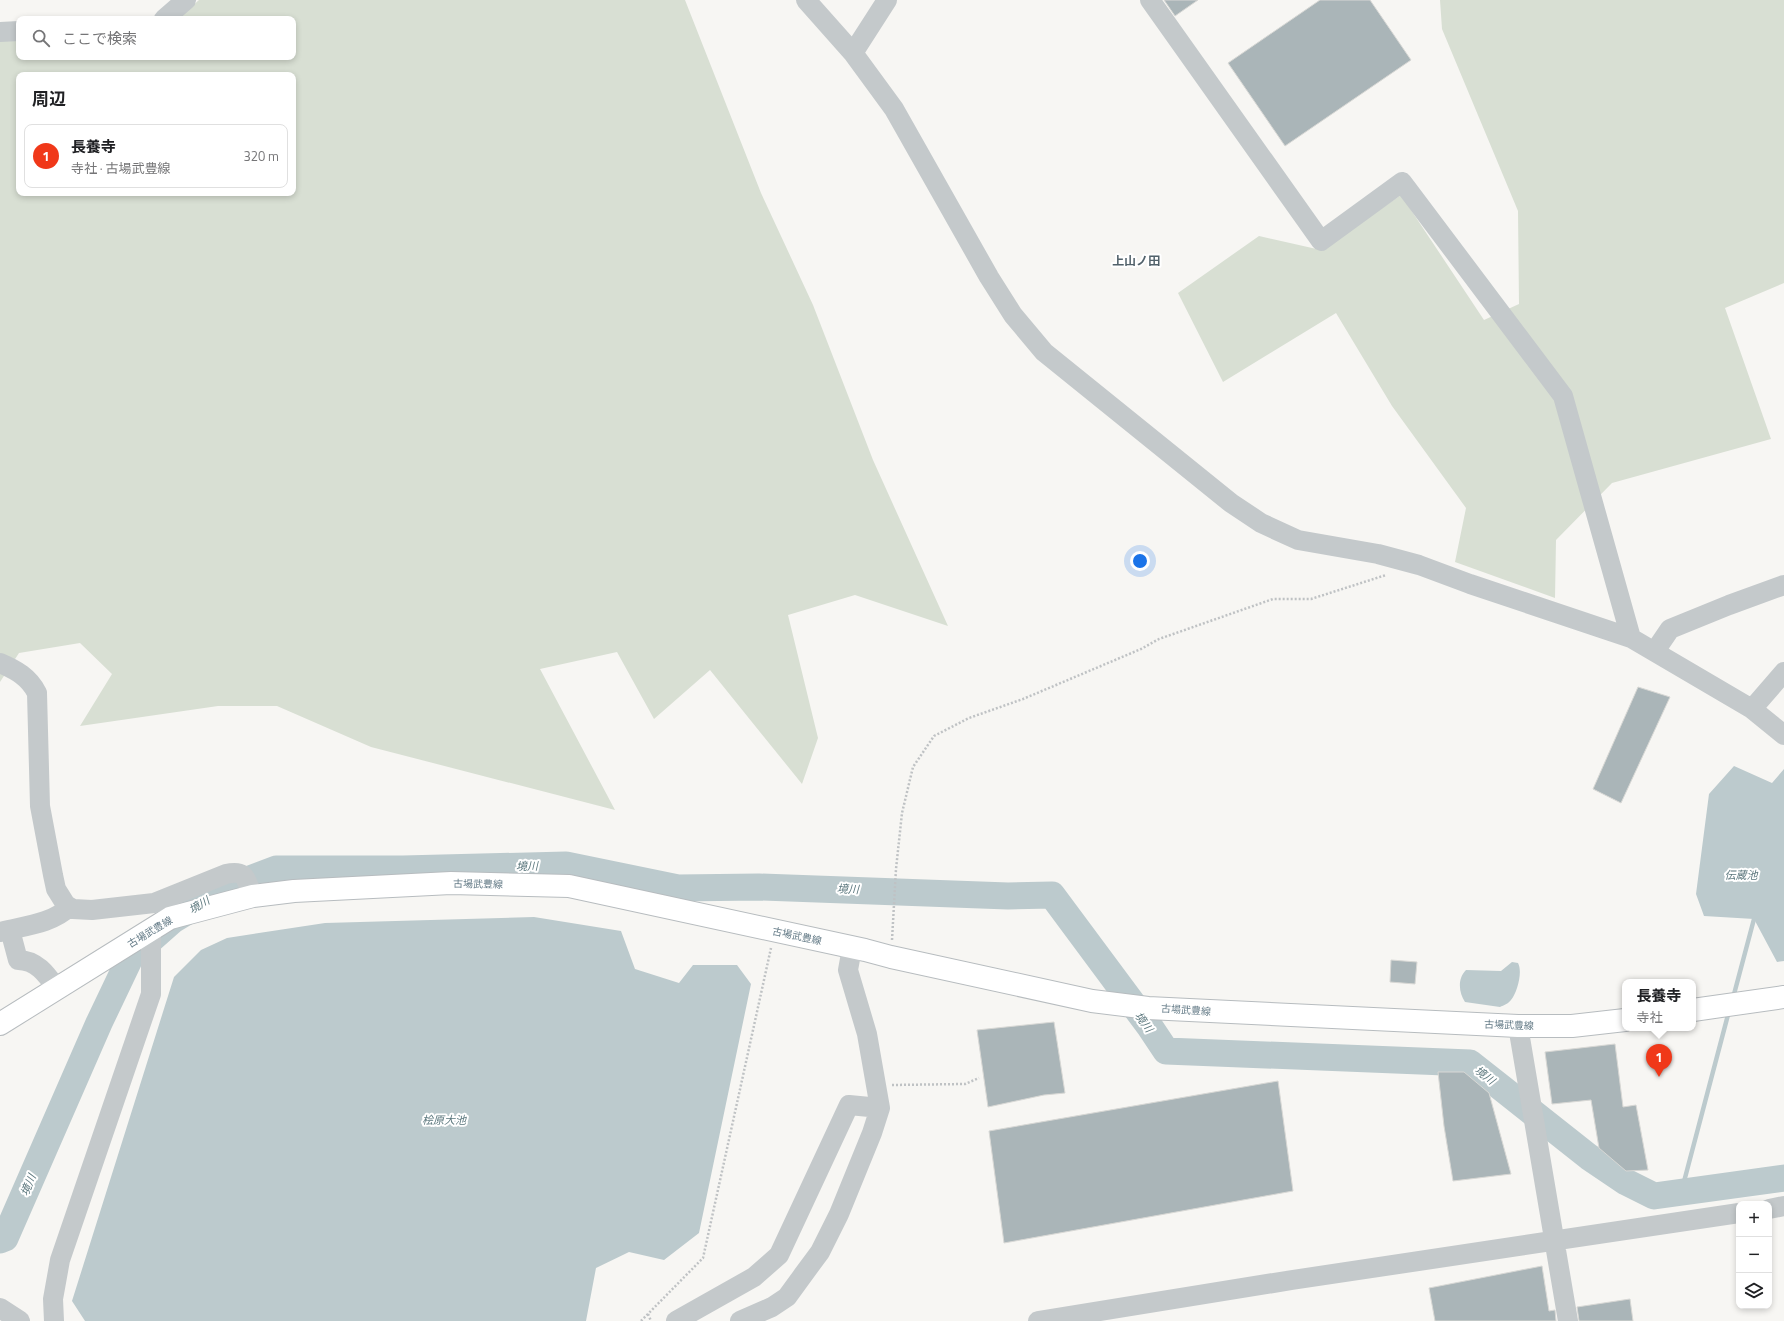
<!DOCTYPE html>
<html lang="ja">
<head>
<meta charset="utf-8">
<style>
	:root { --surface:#fff; --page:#f6f6f6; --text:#202124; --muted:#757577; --line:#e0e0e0; --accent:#f03819 }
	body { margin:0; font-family:"Titillium Web","Noto Sans JP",sans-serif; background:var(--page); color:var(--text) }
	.controls { position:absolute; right:12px; bottom:12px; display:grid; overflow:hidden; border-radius:8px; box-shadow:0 2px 6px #0003 }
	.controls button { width:36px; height:36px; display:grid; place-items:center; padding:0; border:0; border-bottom:1px solid var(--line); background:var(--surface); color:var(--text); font:20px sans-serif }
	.you { position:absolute; left:1140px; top:561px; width:14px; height:14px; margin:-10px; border:3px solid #fff; border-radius:50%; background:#1a73e8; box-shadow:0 0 0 6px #1a73e833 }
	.badge { display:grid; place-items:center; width:26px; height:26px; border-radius:50%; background:var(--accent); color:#fff; font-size:13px; font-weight:700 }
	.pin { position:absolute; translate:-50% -33px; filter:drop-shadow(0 1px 2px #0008) }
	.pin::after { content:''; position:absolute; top:21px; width:14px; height:12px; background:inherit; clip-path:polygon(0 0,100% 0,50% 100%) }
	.popup { position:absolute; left:1622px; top:979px; width:74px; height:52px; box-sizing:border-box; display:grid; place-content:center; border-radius:8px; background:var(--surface); filter:drop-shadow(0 1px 3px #0005); font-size:13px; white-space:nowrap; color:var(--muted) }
	.popup b { font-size:15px; color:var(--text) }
	.popup::after { content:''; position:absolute; left:50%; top:100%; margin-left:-8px; border:8px solid transparent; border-top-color:var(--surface) }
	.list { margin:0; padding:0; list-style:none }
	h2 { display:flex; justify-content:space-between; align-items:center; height:52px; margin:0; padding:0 16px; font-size:17px }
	h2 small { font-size:13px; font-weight:400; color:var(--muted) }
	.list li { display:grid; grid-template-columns:26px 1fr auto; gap:12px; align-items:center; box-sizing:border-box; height:64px; margin:0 8px 8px; padding:0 8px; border:1px solid var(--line); border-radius:8px }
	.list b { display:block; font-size:15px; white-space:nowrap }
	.list p { margin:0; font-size:13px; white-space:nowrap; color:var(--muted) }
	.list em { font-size:13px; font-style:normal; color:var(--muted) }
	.icon { flex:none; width:22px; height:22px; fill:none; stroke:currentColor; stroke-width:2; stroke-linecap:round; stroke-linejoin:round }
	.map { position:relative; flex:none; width:1784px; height:1321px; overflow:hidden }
	.search { position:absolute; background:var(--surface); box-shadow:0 2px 6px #0003; left:16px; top:16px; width:280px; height:44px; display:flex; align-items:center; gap:10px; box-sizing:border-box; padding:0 14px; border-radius:8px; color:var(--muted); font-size:15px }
	.panel { position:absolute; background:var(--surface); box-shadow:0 2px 6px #0003; left:16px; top:72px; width:280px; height:124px; border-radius:8px }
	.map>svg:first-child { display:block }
	.green { fill:#d8dfd3; fill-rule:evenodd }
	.water { fill:#bccacd }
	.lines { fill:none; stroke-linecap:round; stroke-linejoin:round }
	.stream { stroke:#bccacd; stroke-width:4.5 }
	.river { stroke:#bccacd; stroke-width:27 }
	.building { fill:#aab5b8; stroke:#d8d8d5 }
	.major-casing { stroke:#b7bcbf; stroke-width:24 }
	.path { stroke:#bfc2c4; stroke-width:2.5; stroke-dasharray:2 2; stroke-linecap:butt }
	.minor { stroke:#c4c9cb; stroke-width:20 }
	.major { stroke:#fff; stroke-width:22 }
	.labels { text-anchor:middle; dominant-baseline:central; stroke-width:4; stroke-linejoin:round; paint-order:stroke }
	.street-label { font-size:10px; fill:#637a86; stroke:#fff }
	.water-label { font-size:11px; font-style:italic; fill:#5a767c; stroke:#fff }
	.quarter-label { font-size:12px; font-weight:bold; fill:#52626b; stroke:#fff }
</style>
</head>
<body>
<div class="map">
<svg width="1784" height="1321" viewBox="0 0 1784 1321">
	<rect width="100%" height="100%" fill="#f7f6f3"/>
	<path class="green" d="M 199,0 L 685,0 L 761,193 L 813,305 L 873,460 L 948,626 L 855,595 L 788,615 L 818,738 L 802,784 L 710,670 L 654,719 L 617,652 L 540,669 L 615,810 L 371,747 L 277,706 L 218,706 L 80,726 L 112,674 L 80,643 L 19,653 L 0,682 L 0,41 L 19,41 L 19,57 L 293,57 L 293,19 L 178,19 ZM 19,75 L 293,75 L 293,193 L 19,193 Z
		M 1440,0 L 1784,0 L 1784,283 L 1725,308 L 1771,439 L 1612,483 L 1556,540 L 1555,598 L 1455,562 L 1466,508 L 1392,406 L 1336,313 L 1223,382 L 1178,293 L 1259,236 L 1321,250 L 1401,195 L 1484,320 L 1519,304 L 1518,211 L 1442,29 Z"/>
	<path class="water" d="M 1734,766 L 1772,783 L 1784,769 L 1784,961 L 1777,962 L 1754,919 L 1704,916 L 1696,894 L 1709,794 Z
		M 534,917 L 621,931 L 635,969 L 679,983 L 693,965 L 737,965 L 751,984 L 699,1233 L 664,1260 L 629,1252 L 596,1268 L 586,1321 L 85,1321 L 72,1301 L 174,977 L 201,950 L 227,938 L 325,923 Z
		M 1512,962 L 1518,963 C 1523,972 1517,993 1511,1000 C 1508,1004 1504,1005 1500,1007 L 1465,1002 C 1459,993 1457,979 1466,970 L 1501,971 Z"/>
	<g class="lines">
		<path class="stream" d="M 1733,998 L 1754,919
			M 1681,1193 L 1729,1011"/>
		<path class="river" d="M 0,1240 L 5,1238 L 99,1023 L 130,958 L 173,920 L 226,888 L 276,869 L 403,869 L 566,865 L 678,888 L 759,887 L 1008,896 L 1052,895 L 1150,1027 L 1166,1051 L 1470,1063 L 1589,1157 L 1626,1182 L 1654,1196 L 1784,1178"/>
	</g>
	<path class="building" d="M 1164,0 L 1198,0 L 1175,16 Z
		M 1320,0 L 1370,0 L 1411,60 L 1285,146 L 1228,63 Z
		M 1638,687 L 1670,697 L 1621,803 L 1593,789 Z
		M 1391,960 L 1417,962 L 1415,984 L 1390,982 Z
		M 1054,1022 L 1065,1093 L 1044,1095 L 988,1107 L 977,1030 Z
		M 1615,1044 L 1623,1107 L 1636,1105 L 1648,1170 L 1626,1171 L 1599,1148 L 1591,1100 L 1552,1104 L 1545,1052 Z
		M 1438,1072 L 1464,1072 L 1489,1093 L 1511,1174 L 1453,1181 L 1444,1126 Z
		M 1278,1081 L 1293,1191 L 1004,1243 L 989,1131 Z
		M 1542,1266 L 1549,1311 L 1555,1310 L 1556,1321 L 1435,1321 L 1429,1288 Z
		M 1630,1299 L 1633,1321 L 1579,1321 L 1577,1307 Z"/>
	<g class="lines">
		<defs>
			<path id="major" d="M 1693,1010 L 1784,997
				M 0,1024 L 170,918 L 253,896 L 294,891 L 451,883 L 569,886 L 865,950 L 891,957 L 1092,1001 L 1148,1008 L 1518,1026 L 1572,1026 L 1625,1020"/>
		</defs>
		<use href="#major" class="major-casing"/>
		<path class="path" d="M 892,940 L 896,869 L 902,813 L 913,767 L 934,736 L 969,718 L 1023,699 L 1141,649 L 1159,639 L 1273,599 L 1311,599 L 1386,575
			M 1640,1029 L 1650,1028
			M 892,1085 L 965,1084 L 979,1078
			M 648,1314 L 651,1321
			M 641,1321 L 703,1258 L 771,948"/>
		<path class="minor" d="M 806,0 L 853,53 L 894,109 L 989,277 L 1013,315 L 1044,352 L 1231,503 L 1261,523 L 1298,540 L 1378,554 L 1419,565 L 1470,584 L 1631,638 L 1752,709 L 1784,735
			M 1150,0 L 1321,241 L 1402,182 L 1563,396 L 1631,638
			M 164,19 L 186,0
			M 0,32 L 19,31
			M 853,53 L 887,0
			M 1655,651 L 1670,629 L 1729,605 L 1784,585
			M 0,663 C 16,670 29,677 37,693 L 40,806 L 53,875 L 56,889 L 66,905 L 73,909 L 92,910 L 154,903 L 226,874 C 248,869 245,881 253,896
			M 1752,709 L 1784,672
			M 10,930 L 18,960 C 37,960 47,975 57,989
			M 0,932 C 23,926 52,924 69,907
			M 1518,1026 L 1568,1321
			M 1769,1209 L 1784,1206
			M 0,1308 L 20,1321
			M 54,1321 L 53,1299 L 60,1260 L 151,994 L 151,931
			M 676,1321 L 754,1277 L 779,1255 L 849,1105 L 880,1108
			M 740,1321 L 772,1307 L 787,1297 L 803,1275 L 820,1252 L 839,1214 L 872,1133 L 880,1108 L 867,1034 L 848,970 L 852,948
			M 1038,1321 L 1292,1280 L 1739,1213"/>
		<use href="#major" class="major"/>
	</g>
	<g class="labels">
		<g class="street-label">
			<text transform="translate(478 884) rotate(1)">古場武豊線</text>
			<text transform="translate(150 932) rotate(-31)">古場武豊線</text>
			<text transform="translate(797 936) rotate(12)">古場武豊線</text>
			<text transform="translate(1186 1010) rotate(4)">古場武豊線</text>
			<text transform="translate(1509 1025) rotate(2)">古場武豊線</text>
		</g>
		<g class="water-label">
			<text transform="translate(527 866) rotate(-1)">境川</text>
			<text x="1741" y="875">伝蔵池</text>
			<text transform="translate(848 889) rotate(2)">境川</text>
			<text transform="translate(199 905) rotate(-31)">境川</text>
			<text transform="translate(1144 1022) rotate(54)">境川</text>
			<text transform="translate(1485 1075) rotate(38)">境川</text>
			<text x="444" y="1120">桧原大池</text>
			<text transform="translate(28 1185) rotate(-67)">境川</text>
		</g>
		<g class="quarter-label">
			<text x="1136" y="260">上山ノ田</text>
		</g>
	</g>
</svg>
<div class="controls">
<button>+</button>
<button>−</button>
<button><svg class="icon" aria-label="layers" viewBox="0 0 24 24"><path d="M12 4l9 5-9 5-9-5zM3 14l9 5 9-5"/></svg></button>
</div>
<div class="you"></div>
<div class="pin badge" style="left:1659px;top:1077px">1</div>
<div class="popup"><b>長養寺</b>寺社</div>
<div class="search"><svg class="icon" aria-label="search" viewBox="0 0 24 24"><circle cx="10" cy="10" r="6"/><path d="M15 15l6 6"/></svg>ここで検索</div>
<section class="panel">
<h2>周辺<small></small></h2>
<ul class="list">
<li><span class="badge">1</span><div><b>長養寺</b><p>寺社 · 古場武豊線</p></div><em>320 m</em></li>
</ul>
</section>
</div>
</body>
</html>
